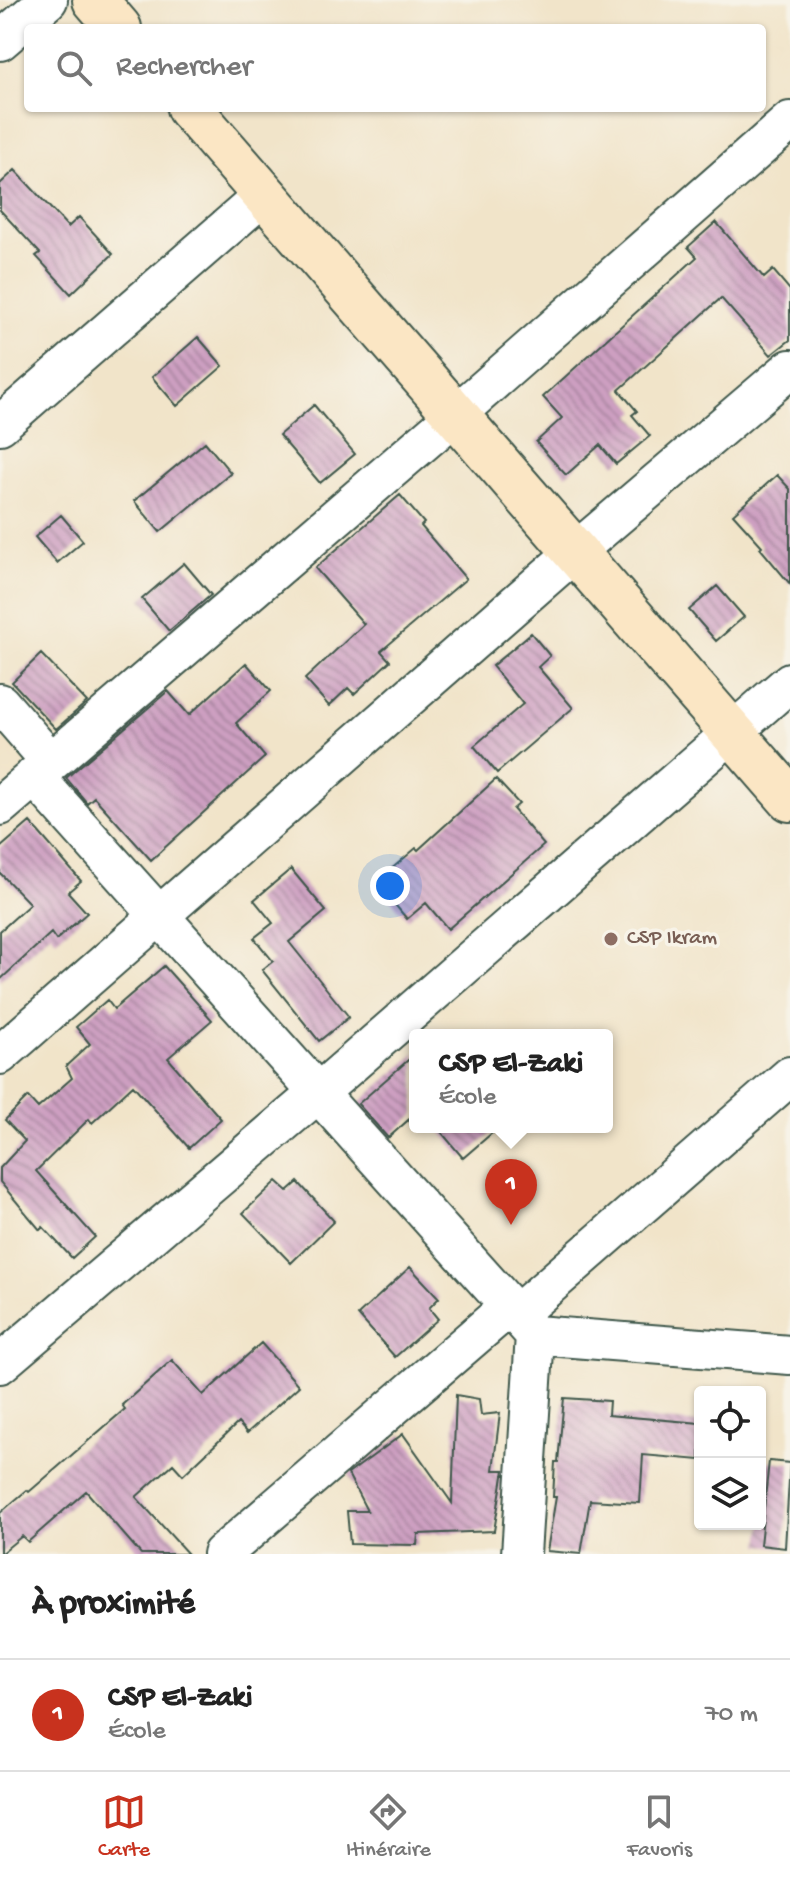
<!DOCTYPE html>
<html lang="fr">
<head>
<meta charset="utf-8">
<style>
	:root { --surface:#fff; --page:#f6f6f6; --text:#222; --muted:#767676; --line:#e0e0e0; --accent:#c8321e }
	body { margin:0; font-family:"Gochi Hand",sans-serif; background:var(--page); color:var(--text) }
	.controls { position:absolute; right:24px; bottom:24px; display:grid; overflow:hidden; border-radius:8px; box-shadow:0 2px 6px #0004 }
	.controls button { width:72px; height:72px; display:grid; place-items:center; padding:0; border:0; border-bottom:2px solid var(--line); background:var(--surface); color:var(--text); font:40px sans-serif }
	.you { position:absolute; left:390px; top:886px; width:28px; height:28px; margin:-20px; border:6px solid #fff; border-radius:50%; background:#1a73e8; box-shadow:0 0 0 12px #1a73e833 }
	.badge { display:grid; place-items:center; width:52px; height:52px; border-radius:50%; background:var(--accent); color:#fff; font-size:26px; font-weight:700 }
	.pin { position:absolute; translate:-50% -66px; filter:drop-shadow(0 2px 4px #0008) }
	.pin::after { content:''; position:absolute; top:42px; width:28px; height:24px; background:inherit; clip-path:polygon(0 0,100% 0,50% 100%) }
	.popup { position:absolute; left:409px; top:1029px; width:204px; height:104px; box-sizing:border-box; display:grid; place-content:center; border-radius:8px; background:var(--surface); filter:drop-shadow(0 2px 6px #0005); font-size:26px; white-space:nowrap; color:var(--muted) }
	.popup b { font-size:30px; color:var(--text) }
	.popup::after { content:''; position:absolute; left:50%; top:100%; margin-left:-16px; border:16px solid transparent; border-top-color:var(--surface) }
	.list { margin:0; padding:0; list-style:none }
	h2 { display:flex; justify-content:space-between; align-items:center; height:104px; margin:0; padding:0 32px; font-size:34px }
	h2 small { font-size:26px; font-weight:400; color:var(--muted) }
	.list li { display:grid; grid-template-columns:52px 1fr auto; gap:24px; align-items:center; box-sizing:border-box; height:112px; padding:0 32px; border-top:2px solid var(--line) }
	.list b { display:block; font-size:30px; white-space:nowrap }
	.list p { margin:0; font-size:26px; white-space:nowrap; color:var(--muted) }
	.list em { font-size:26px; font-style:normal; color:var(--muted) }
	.icon { flex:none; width:44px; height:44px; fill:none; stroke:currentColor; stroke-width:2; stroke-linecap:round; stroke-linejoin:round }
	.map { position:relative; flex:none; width:790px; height:1554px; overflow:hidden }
	.search { position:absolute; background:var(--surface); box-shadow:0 2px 6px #0004; left:24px; right:24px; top:24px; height:88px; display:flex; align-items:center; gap:20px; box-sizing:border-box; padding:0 28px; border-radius:8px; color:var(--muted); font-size:30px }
	.sheet { height:216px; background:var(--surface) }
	nav { display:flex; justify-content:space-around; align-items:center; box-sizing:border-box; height:112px; border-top:2px solid var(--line); background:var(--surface); font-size:22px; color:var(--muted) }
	nav a { display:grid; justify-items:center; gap:4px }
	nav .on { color:var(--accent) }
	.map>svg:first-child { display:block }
	.building { fill:url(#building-back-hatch) }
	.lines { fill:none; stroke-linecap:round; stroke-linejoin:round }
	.street-casing { stroke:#3e564a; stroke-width:42 }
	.secondary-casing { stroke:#3e564a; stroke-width:48 }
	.street { stroke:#fff; stroke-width:38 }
	.secondary { stroke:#fbe6c4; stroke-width:44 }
	.education-dot { fill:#8d6e63; stroke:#f7f3e8; stroke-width:3 }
	.labels { text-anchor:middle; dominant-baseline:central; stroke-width:7; stroke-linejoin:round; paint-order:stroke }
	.education-label { font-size:22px; fill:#785e54; stroke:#f7f3e8; text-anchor:start }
</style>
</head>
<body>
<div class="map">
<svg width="790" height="1554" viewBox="0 0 790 1554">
	<defs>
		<pattern id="building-back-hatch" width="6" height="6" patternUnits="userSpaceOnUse" patternTransform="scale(2)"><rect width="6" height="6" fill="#cd9fc1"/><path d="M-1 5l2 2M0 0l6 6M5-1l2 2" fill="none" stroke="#a6839e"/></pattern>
	</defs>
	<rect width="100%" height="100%" fill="#f7f3e8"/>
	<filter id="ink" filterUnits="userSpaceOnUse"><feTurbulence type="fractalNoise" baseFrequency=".0125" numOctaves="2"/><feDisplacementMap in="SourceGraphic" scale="16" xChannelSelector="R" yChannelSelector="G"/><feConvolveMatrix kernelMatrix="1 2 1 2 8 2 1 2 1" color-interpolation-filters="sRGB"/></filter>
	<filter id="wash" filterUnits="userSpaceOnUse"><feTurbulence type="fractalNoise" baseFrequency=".006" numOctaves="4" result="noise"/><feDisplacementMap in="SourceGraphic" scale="32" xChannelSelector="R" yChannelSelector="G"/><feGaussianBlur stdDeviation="1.8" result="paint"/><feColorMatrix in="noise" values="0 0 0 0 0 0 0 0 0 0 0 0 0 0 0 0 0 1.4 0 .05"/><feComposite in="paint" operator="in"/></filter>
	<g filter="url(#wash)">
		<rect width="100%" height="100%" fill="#f1e4c9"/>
		<g id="blocks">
			<path class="building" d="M 15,170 L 68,227 L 79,217 L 113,254 L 71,294 L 36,256 L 40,253 L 0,210 L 0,184 Z
				M 716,222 L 764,278 L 773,270 L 790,290 L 790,340 L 771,355 L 721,298 L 619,390 L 637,411 L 632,415 L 650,436 L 616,464 L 600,445 L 566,475 L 536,442 L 562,418 L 543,397 L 697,257 L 688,247 Z
				M 198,337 L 223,366 L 177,406 L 152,377 Z
				M 314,405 L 355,454 L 320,483 L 279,435 Z
				M 205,442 L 231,473 L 160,532 L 134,501 Z
				M 777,475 L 790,489 L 790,584 L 760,548 L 762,546 L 733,514 Z
				M 400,495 L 424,523 L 421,526 L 466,579 L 381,651 L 390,661 L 354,694 L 348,688 L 329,706 L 305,679 L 364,624 L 315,568 Z
				M 61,515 L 83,541 L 57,563 L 35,537 Z
				M 184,563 L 211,595 L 169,631 L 142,599 Z
				M 717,586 L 744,617 L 716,641 L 689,610 Z
				M 531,633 L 550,656 L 538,667 L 573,708 L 497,773 L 474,746 L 523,704 L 492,666 Z
				M 41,654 L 87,702 L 56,729 L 12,682 Z
				M 246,663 L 271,691 L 236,723 L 265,757 L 151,860 L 94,797 L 87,803 L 66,778 L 168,691 L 189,715 Z
				M 496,779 L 519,804 L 513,809 L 544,845 L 448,929 L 426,903 L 407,919 L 376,882 L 416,848 L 418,850 Z
				M 30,822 L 81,881 L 68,892 L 87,913 L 56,940 L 51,933 L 0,980 L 0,931 L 30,904 L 0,873 L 0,848 Z
				M 291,869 L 326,911 L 289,942 L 349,1017 L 319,1041 L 262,970 L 273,961 L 254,938 L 273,923 L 254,900 Z
				M 164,966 L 212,1020 L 168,1058 L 221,1119 L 189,1148 L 133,1085 L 92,1123 L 89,1119 L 36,1171 L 95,1237 L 72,1258 L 43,1227 L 40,1230 L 0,1182 L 0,1168 L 25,1141 L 5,1120 L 28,1097 L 38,1108 L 72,1078 L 66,1066 L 90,1044 L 76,1027 L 107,1000 L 114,1009 Z
				M 415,1054 L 415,1114 L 388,1138 L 358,1104 Z
				M 437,1127 L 499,1127 L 463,1158 Z
				M 277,1181 L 288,1191 L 298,1182 L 334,1221 L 291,1263 L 243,1213 Z
				M 410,1267 L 439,1298 L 429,1308 L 438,1319 L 395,1357 L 358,1315 Z
				M 261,1343 L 299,1386 L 247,1433 L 238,1423 L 183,1475 L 173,1464 L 136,1497 L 188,1554 L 141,1554 L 86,1491 L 28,1542 L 22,1536 L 0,1554 L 0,1513 L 27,1490 L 29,1492 L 125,1409 L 122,1405 L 172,1360 L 203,1395 Z
				M 456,1395 L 479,1399 L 481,1415 L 500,1413 L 493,1470 L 504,1470 L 494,1531 L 418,1534 L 417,1545 L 350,1544 L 347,1511 L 367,1511 L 348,1474 L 403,1434 L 452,1503 Z
				M 564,1398 L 609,1401 L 608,1415 L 700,1423 L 700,1460 L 643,1455 L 640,1503 L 590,1500 L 581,1554 L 547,1551 L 556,1497 L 553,1497 L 555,1462 L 558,1462 Z
				M 769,1461 L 790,1463 L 785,1548 L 760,1545 Z"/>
		</g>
	</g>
	<g filter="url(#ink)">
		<use href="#blocks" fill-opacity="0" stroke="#3e564a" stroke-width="2"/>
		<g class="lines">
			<defs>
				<path id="street" d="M 0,41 L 48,0
					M 0,425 L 264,195
					M 0,703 L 51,762
					M 34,776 L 535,1335 L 790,1355
					M 0,806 L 455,415 L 790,121
					M 0,1055 L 575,552 L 790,369
					M 517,1314 L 790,1076
					M 0,1364 L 318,1093 L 790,682
					M 222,1554 L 510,1306
					M 521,1554 L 535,1335"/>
				<path id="secondary" d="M 95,0 L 119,28
					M 189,108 L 790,799"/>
			</defs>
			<use href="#street" class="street-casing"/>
			<use href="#secondary" class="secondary-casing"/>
			<use href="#street" class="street"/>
			<use href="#secondary" class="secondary"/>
		</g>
	</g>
	<circle class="education-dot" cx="611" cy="939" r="8"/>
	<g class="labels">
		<g class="education-label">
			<text x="627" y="939">CSP Ikram</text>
		</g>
	</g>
</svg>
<div class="controls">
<button><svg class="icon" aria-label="locate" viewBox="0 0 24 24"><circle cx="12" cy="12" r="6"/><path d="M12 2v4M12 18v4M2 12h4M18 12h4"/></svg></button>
<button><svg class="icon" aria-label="layers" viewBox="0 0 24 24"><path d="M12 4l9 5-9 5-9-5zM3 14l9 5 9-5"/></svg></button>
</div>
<div class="you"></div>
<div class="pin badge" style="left:511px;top:1225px">1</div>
<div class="popup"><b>CSP El-Zaki</b>École</div>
<div class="search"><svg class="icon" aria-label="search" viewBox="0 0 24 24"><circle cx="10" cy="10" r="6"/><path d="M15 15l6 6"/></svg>Rechercher</div>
</div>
<section class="sheet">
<h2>À proximité<small></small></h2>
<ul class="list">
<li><span class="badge">1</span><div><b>CSP El-Zaki</b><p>École</p></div><em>70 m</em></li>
</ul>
</section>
<nav>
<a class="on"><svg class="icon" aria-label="map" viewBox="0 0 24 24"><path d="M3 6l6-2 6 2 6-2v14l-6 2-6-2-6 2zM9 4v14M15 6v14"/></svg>Carte</a>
<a><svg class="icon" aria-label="directions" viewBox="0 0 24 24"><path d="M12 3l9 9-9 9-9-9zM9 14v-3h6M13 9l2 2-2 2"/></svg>Itinéraire</a>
<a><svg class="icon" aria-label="saved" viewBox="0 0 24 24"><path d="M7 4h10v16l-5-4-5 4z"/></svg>Favoris</a>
</nav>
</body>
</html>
